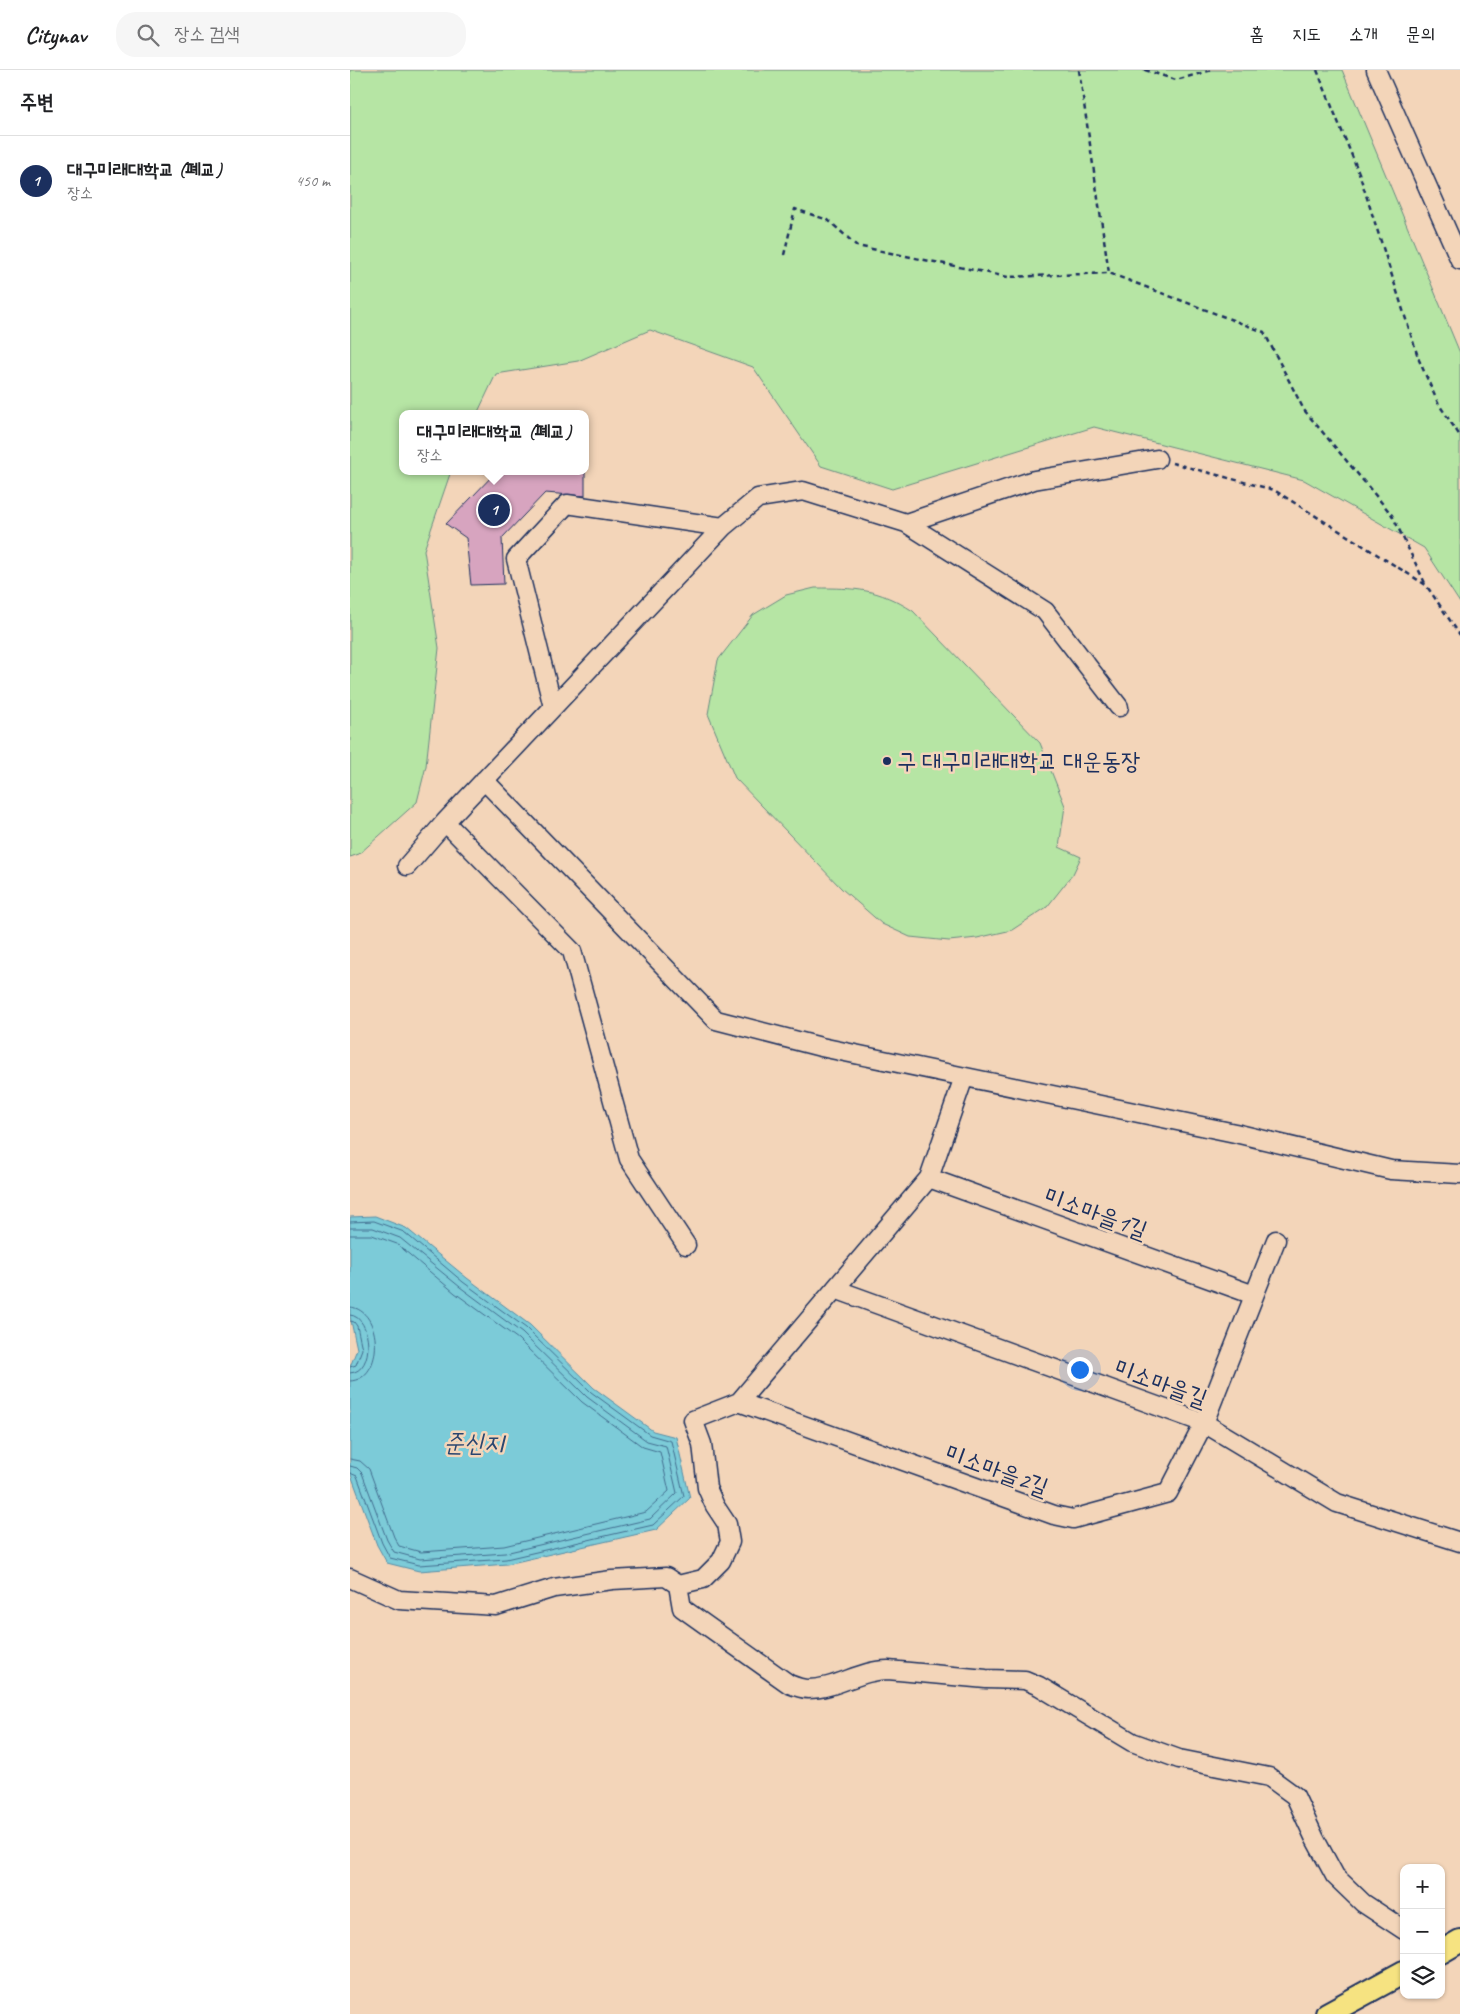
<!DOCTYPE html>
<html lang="ko">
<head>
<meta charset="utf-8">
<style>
	:root { --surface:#fff; --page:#f6f6f6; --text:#202124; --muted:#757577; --line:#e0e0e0; --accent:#1b2f5e }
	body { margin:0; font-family:Caveat,"Poor Story",sans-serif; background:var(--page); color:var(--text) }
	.controls { position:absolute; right:15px; bottom:15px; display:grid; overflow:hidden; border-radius:10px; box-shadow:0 1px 4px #0004 }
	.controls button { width:45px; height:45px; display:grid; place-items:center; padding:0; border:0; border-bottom:1px solid var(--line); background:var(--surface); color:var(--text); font:25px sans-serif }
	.you { position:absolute; left:729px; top:1299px; width:18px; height:18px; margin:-12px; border:4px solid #fff; border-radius:50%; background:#1a73e8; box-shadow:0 0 0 8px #1a73e833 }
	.badge { display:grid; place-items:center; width:32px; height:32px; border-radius:50%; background:var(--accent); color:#fff; font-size:16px; font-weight:700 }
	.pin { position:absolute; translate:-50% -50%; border:2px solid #fff; box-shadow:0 1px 5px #0006 }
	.popup { position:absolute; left:49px; top:340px; width:190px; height:65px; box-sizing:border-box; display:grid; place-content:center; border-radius:10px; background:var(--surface); filter:drop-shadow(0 1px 4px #0005); font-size:16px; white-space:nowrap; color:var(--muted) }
	.popup b { font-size:19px; color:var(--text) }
	.popup::after { content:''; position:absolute; left:50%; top:100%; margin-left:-10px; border:10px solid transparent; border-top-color:var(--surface) }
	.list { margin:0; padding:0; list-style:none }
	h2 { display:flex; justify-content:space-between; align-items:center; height:65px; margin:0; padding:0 20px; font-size:21px }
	h2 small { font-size:16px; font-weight:400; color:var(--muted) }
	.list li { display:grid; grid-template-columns:32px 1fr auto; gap:15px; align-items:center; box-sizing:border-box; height:90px; padding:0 20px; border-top:1px solid var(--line) }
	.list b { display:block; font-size:19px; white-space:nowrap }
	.list p { margin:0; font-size:16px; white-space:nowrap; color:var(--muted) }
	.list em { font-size:16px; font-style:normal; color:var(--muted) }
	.icon { flex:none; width:28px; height:28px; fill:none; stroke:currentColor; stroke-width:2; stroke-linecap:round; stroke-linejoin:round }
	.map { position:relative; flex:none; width:1110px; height:1944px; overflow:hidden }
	header { display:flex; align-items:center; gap:30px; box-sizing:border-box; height:70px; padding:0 25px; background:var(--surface); border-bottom:1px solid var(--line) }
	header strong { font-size:24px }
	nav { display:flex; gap:28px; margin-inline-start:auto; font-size:18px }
	.search { width:350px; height:45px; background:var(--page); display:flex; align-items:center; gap:12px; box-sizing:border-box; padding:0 18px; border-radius:20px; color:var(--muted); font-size:19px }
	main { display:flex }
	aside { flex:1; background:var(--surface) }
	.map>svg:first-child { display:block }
	.green { fill:#b6e5a4; stroke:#688a81 }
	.water { fill:#7ccbd8; stroke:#558da7 }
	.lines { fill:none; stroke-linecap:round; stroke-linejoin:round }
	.shore { stroke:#426d8f; stroke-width:1 }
	.building { fill:#d7a4bf; stroke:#1b2f5e }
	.minor-casing { stroke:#1b2f5e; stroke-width:21 }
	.major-casing { stroke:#1b2f5e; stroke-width:26 }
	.path { stroke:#1b2f5e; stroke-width:2.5; stroke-dasharray:5 4; stroke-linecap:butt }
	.minor { stroke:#f3d5b9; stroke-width:18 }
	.major { stroke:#f6e381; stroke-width:22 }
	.poi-dot { fill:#1b2f5e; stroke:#f3d5b9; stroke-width:2 }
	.labels { text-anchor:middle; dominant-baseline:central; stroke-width:5; stroke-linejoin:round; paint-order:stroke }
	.poi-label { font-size:24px; fill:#1b2f5e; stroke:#f3d5b9; text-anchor:start }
	.street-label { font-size:24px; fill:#1b2f5e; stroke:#f3d5b9 }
	.water-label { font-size:25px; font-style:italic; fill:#2a4670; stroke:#f3d5b9 }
</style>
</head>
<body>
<header>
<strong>Citynav</strong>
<div class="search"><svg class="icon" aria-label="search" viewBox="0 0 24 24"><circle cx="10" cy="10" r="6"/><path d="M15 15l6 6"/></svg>장소 검색</div>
<nav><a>홈</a><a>지도</a><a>소개</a><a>문의</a></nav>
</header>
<main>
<aside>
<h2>주변<small></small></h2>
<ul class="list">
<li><span class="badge">1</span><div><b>대구미래대학교 (폐교)</b><p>장소</p></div><em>450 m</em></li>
</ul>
</aside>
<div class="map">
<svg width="1110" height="1944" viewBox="0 0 1110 1944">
	<rect width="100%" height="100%" fill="#f3d5b9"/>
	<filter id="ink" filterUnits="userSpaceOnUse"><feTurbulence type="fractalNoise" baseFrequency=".02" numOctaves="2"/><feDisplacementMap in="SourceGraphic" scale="10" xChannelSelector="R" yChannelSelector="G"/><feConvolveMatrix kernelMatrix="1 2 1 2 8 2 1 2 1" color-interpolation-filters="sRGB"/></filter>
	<g filter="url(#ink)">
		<path class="green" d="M 0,0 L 992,0 L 1110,283 L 1110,533 L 1074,478 L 954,410 L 744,357 L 542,419 L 471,396 L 403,297 L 300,260 L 228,291 L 146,304 L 127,344 L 53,344 L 53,401 L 101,401 L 74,480 L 89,578 L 76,696 L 67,732 L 9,784 L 0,787 Z
			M 465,518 C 506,518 527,518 563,541 L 690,673 L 715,736 L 709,777 L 731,787 L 723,804 L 697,837 L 662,860 L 627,868 L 599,871 L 560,867 L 532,854 L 492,819 L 385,708 L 358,644 L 368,590 L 403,545 L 436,525 Z"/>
		<path class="water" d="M 25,1146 L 56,1158 L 117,1208 L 180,1255 L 244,1318 L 303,1361 L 326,1367 L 340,1428 L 306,1460 L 157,1494 L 69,1501 L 37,1493 L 27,1475 L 0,1402 L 0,1297 L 7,1279 L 0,1246 L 0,1147 Z"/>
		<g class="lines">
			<path class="shore" d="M 0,1152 L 24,1151 L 54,1162 L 113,1212 L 176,1258 L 241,1322 L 300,1365 L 321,1371 L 334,1426 L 303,1455 L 156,1489 L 69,1495 L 40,1488 L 32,1473 L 7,1406 L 0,1403
				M 0,1158 L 23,1158 L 50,1168 L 110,1217 L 172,1263 L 237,1327 L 297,1371 L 316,1376 L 327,1423 L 300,1449 L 155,1483 L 70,1489 L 44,1482 L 37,1470 L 12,1403 L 7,1398 L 0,1396
				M 0,1165 L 22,1165 L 47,1174 L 105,1223 L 168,1269 L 232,1332 L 293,1377 L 310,1382 L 319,1421 L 296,1442 L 154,1476 L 71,1482 L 49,1476 L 44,1467 L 19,1399 L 10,1391 L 0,1389
				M 0,1237 C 33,1239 35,1310 0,1311
				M 0,1245 C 22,1246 26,1302 0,1303
				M 0,1251 L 4,1252 L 7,1256 L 12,1279 L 6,1295 L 0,1297"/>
		</g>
		<path class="building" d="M 147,401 L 235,401 L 235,426 L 195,423 L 152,468 L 154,514 L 121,515 L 116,468 L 96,454 Z"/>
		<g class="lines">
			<defs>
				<path id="minor" d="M 1026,0 L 1110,190
					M 556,453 L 684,410 L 807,389
					M 203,637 L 166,489 L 217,434 L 373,457
					M 134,710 L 366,950 L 471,977 L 885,1063 L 1041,1100 L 1110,1104
					M 95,752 L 222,881 L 279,1089 L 336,1175
					M 57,796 L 95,752 L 373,457 L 408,428 L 453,421 L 556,453 L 695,541 L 769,637
					M 579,1108 L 904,1225
					M 485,1219 L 854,1353 L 987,1433 L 1110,1472
					M 389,1332 L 704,1445 L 723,1449 L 818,1423 L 854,1353 L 926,1170
					M 0,1508 L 49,1530 L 146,1536 L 204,1518 L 262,1510 L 316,1507 L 328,1515 L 353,1509 L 371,1491 L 380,1472 L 377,1454 L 365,1436 L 357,1418 L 352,1374 L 343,1350 L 389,1332 L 579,1108 L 614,1007
					M 328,1515 L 332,1538 L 439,1614 C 444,1616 452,1619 458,1619 C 486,1619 510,1600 538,1600 L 636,1609 L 675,1610 L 689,1616 L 782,1672 L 829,1689 L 919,1707 L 945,1726 L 965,1769 L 985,1806 L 1013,1833 L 1054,1860"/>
				<path id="major" d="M 1091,1882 L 1110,1871
					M 977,1944 L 1054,1902"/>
			</defs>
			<use href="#minor" class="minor-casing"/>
			<use href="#major" class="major-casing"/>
			<path class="path" d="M 729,0 L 759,203 L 914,262 L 954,340 L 1042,445 L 1076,515
				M 795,0 L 826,10 L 862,0
				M 967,0 L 1009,103 L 1069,290 L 1088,333 L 1110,366
				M 434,185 L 445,139 L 478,150 L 507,176 L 658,207 L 759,203
				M 822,393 L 924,420 L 1076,515 L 1110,565"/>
			<use href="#minor" class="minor"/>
			<use href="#major" class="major"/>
		</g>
	</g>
	<circle class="poi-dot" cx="537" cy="691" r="5"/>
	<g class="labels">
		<g class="poi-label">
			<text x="547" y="691">구 대구미래대학교 대운동장</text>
		</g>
		<g class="street-label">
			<text transform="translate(746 1143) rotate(20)">미소마을1길</text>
			<text transform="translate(811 1313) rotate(20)">미소마을길</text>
			<text transform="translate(647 1400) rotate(20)">미소마을2길</text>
		</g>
		<g class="water-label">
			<text x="124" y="1373">준신지</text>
		</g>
	</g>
</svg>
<div class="controls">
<button>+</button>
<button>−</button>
<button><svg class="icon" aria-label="layers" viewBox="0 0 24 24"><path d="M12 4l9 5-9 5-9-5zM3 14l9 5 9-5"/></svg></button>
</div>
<div class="you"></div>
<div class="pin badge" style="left:144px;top:440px">1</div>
<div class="popup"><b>대구미래대학교 (폐교)</b>장소</div>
</div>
</main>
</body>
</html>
